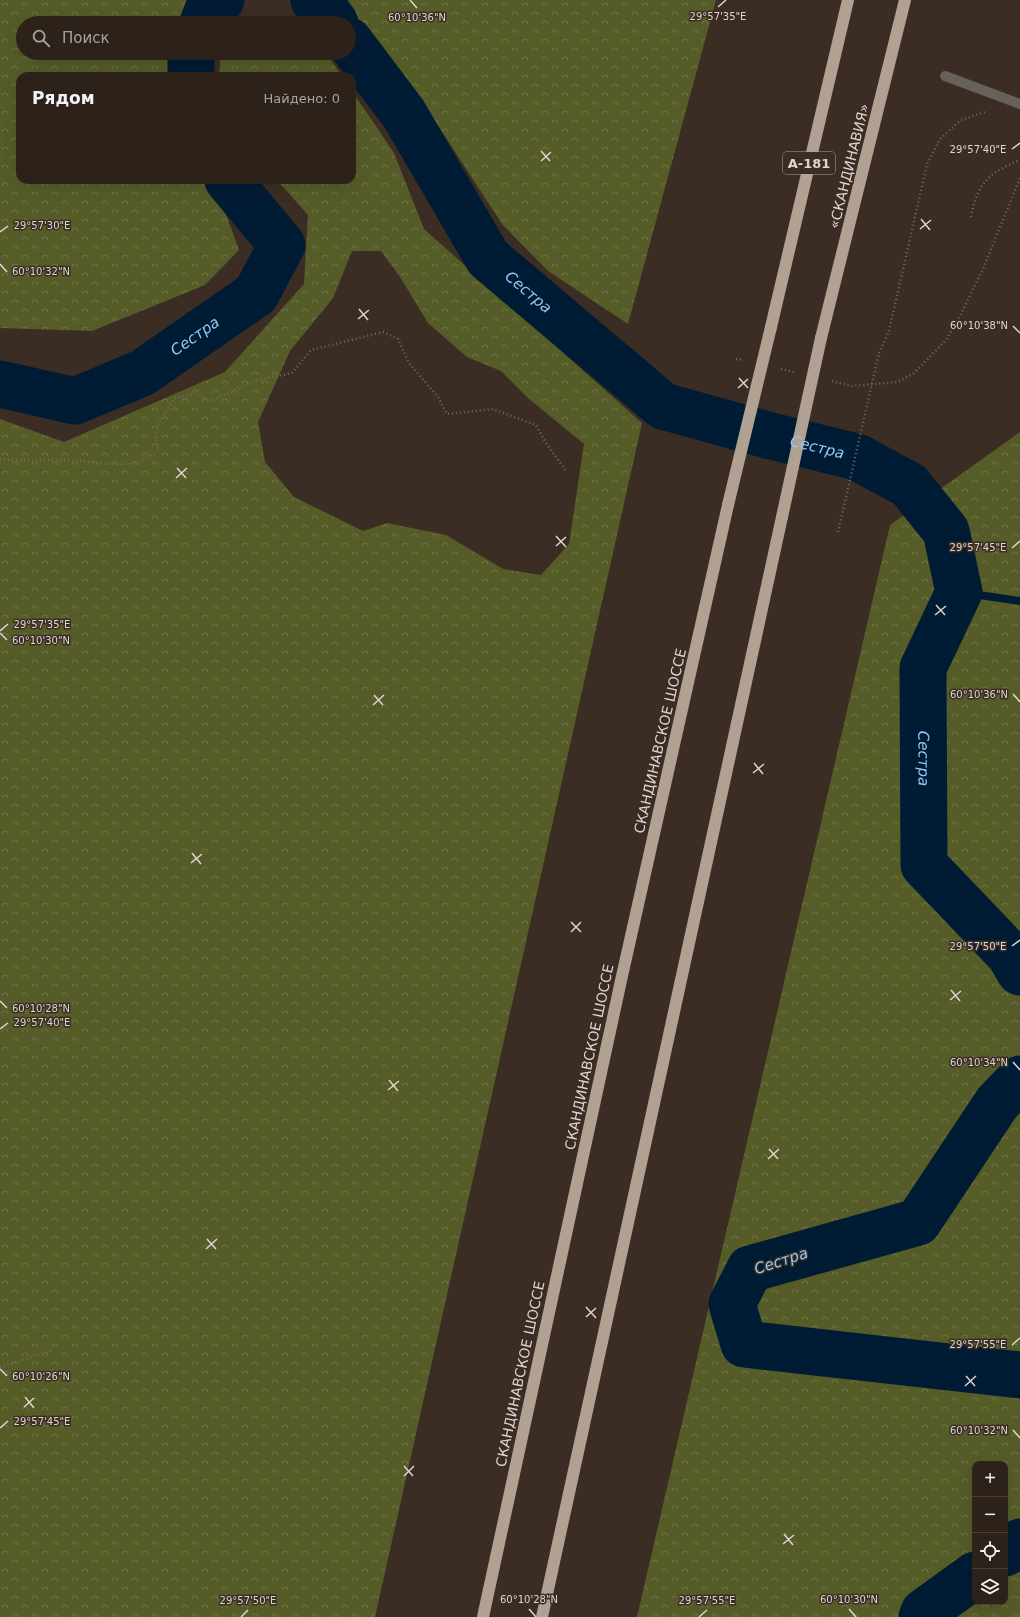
<!DOCTYPE html>
<html lang="ru">
<head>
<meta charset="utf-8">
<style>
	:root { --surface:#2c221a; --page:#342a23; --text:#f1f3f6; --muted:#a6a4a2; --line:#483f39 }
	body { margin:0; font-family:"DejaVu Sans",sans-serif; background:var(--page); color:var(--text) }
	.controls { position:absolute; right:12px; bottom:12px; display:grid; overflow:hidden; border-radius:8px; box-shadow:0 4px 16px #0002 }
	.controls button { width:36px; height:36px; display:grid; place-items:center; padding:0; border:0; border-bottom:1px solid var(--line); background:var(--surface); color:var(--text); font:20px sans-serif }
	.list { margin:0; padding:0; list-style:none }
	h2 { display:flex; justify-content:space-between; align-items:center; height:52px; margin:0; padding:0 16px; font-size:17px }
	h2 small { font-size:13px; font-weight:400; color:var(--muted) }
	.icon { flex:none; width:22px; height:22px; fill:none; stroke:currentColor; stroke-width:2; stroke-linecap:round; stroke-linejoin:round }
	.map { position:relative; flex:none; width:1020px; height:1617px; overflow:hidden }
	.search { position:absolute; background:var(--surface); box-shadow:0 4px 16px #0002; left:16px; top:16px; width:340px; height:44px; display:flex; align-items:center; gap:10px; box-sizing:border-box; padding:0 14px; border-radius:22px; color:var(--muted); font-size:15px }
	.panel { position:absolute; background:var(--surface); box-shadow:0 4px 16px #0002; left:16px; top:72px; width:340px; height:112px; border-radius:12px }
	.map>svg:first-child { display:block }
	.forest { fill:url(#forest-crowns); fill-rule:evenodd }
	.lines { fill:none; stroke-linecap:round; stroke-linejoin:round }
	.stream { stroke:#001c34; stroke-width:8 }
	.river { stroke:#001c34; stroke-width:47 }
	.path { stroke:#766961; stroke-width:2.5; stroke-dasharray:1 3; stroke-linecap:butt }
	.minor { stroke:#67605b; stroke-width:10 }
	.highway { stroke:#b1a193; stroke-width:12 }
	.path-bridge { stroke:#766961; stroke-width:2.5; stroke-dasharray:1 3; stroke-linecap:butt }
	.highway-bridge { stroke:#b1a193; stroke-width:12 }
	.ticks { fill:none; stroke:#dfd5cf; stroke-width:1.5 }
	.labels { text-anchor:middle; dominant-baseline:central; stroke-width:3; stroke-linejoin:round; paint-order:stroke }
	.shield { fill:#3b2d23; stroke:#aea39b; stroke-width:1 }
	.shield-label { font-size:13px; font-weight:bold; fill:#dfd5cf }
	.street-label { font-size:14px; fill:#dfd5cf; stroke:#3b2d23 }
	.water-label { font-size:15px; font-style:italic; fill:#94c7f4; stroke:#3b2d23 }
	.ticks-label { font-size:10px; text-anchor:middle; fill:#dfd5cf; stroke:#3b2d23; stroke-width:3; stroke-linejoin:round; paint-order:stroke }
</style>
</head>
<body>
<div class="map">
<svg width="1020" height="1617" viewBox="0 0 1020 1617">
	<defs>
		<pattern id="forest-crowns" width="20" height="18" patternUnits="userSpaceOnUse"><rect width="20" height="18" fill="#565c28"/><path d="M2 6a3 3 0 1 1 6 0M12 15a3 3 0 1 1 6 0" fill="none" stroke="#6e7246"/></pattern>
	</defs>
	<rect width="100%" height="100%" fill="#3b2d23"/>
	<path class="forest" d="M 0,0 L 194,0 L 181,23 L 23,23 L 23,53 L 171,53 L 172,76 L 20,76 L 20,180 L 209,180 L 220,198 L 239,250 L 205,285 L 92,331 L 0,328 Z
		M 336,0 L 716,0 L 628,324 L 548,271 L 502,224 L 439,127 L 401,74 L 355,16 Z
		M 275,20 L 280,23 L 238,23 L 239,21 Z
		M 221,53 L 326,53 L 342,76 L 219,76 Z
		M 352,91 L 394,153 L 424,229 L 642,423 L 375,1617 L 0,1617 L 0,419 L 64,442 L 225,372 L 304,284 L 308,215 L 277,180 L 352,180 ZM 352,251 L 381,251 L 400,277 L 428,323 L 467,357 L 501,371 L 528,398 L 584,444 L 569,544 L 541,575 L 503,569 L 446,535 L 387,523 L 363,531 L 294,497 L 265,462 L 258,422 L 290,351 L 333,298 Z
		M 1020,432 L 1020,1617 L 637,1617 L 890,525 ZM 975,1464 L 1005,1464 L 1005,1602 L 975,1602 Z"/>
	<g class="lines">
		<path class="stream" d="M 959,592 L 1020,601"/>
		<g class="river">
			<path d="M 314,0 L 319,1 L 335,23"/>
			<path d="M 203,23 L 208,10 L 221,0"/>
			<path id="s1" d="M 349,41 L 404,114 L 488,258 L 663,406 L 771,436 L 857,457 L 909,485 L 946,531 L 959,592 L 923,668 L 924,865 L 1010,955 L 1020,972"/>
			<path d="M 191,76 L 191,53"/>
			<path id="s2" d="M 0,384 L 75,401 L 142,373 L 256,294 L 282,245 L 228,180"/>
			<path d="M 1020,1079 L 997,1103 L 918,1222 L 750,1269 L 732,1304 L 744,1344 L 1020,1375"/>
			<path d="M 1005,1553 L 1020,1542"/>
			<path d="M 922,1617 L 924,1612 L 975,1575"/>
		</g>
		<path class="path" d="M 971,217 C 977,183 989,173 1020,160
			M 879,353 L 889,331 L 927,164 L 940,139 L 961,120 L 985,112
			M 736,359 L 743,360
			M 781,369 L 794,372
			M 832,381 L 852,386 L 897,382 L 913,374 L 946,340 L 961,314 L 983,269 L 1020,178
			M 0,459 C 22,461 43,460 65,460 C 101,460 126,475 159,450 L 155,437 L 160,421 L 174,399 L 194,394 L 212,401 L 255,381 L 292,373 L 311,350 L 383,332 L 398,339 L 409,363 L 438,397 L 447,414 L 493,409 L 536,425 L 546,443 L 567,472
			M 0,1367 L 52,1350"/>
		<path class="minor" d="M 945,76 L 1020,104"/>
		<path class="highway" d="M 771,327 L 848,0
			M 821,338 L 905,0
			M 483,1617 L 622,976 L 728,505
			M 542,1617 L 782,517"/>
		<path class="path-bridge" d="M 838,532 L 879,353"/>
		<path class="highway-bridge" d="M 728,505 L 771,327
			M 782,517 L 821,338"/>
	</g>
	<path class="ticks" d="M 410,0 L 417,8M 718,7 L 726,0M 1012,149 L 1020,143M 541,151 L 550,161M 541,161 L 551,152M 921,219 L 930,230M 920,229 L 931,220M 0,232 L 8,226M 0,264 L 7,272M 359,309 L 368,320M 358,319 L 369,310M 1013,326 L 1020,333M 739,378 L 748,388M 738,388 L 748,379M 177,468 L 186,478M 176,478 L 187,468M 556,536 L 566,547M 556,546 L 566,537M 1012,548 L 1020,541M 936,605 L 945,615M 935,615 L 946,606M 0,631 L 8,624M 0,633 L 7,640M 1013,694 L 1020,702M 374,695 L 383,705M 373,705 L 384,695M 754,763 L 763,774M 753,773 L 764,764M 192,853 L 201,864M 191,863 L 202,854M 571,922 L 581,932M 571,932 L 581,922M 1012,946 L 1020,940M 951,990 L 960,1001M 950,1000 L 961,991M 0,1001 L 7,1008M 0,1029 L 8,1023M 1013,1062 L 1020,1070M 389,1080 L 398,1091M 388,1090 L 399,1081M 769,1149 L 778,1159M 768,1159 L 779,1149M 207,1239 L 216,1249M 206,1249 L 217,1239M 586,1307 L 596,1318M 586,1317 L 596,1308M 1012,1345 L 1020,1338M 0,1369 L 7,1376M 966,1376 L 975,1386M 965,1386 L 976,1376M 25,1397 L 34,1408M 24,1407 L 34,1398M 0,1428 L 8,1421M 1013,1430 L 1020,1438M 404,1466 L 413,1476M 404,1476 L 414,1466M 784,1534 L 793,1545M 783,1544 L 794,1535M 529,1609 L 536,1617M 849,1609 L 856,1617M 241,1617 L 248,1610M 699,1617 L 707,1610"/>
	<g class="labels">
		<rect class="shield" x="783" y="152" width="52" height="22" rx="3"/>
		<g class="shield-label">
			<text x="809" y="163">А-181</text>
		</g>
		<g class="street-label">
			<text transform="translate(849 166) rotate(-76)">«СКАНДИНАВИЯ»</text>
			<text transform="translate(660 741) rotate(-77)">СКАНДИНАВСКОЕ ШОССЕ</text>
			<text transform="translate(589 1057) rotate(-78)">СКАНДИНАВСКОЕ ШОССЕ</text>
			<text transform="translate(520 1374) rotate(-78)">СКАНДИНАВСКОЕ ШОССЕ</text>
		</g>
		<g class="water-label">
			<text stroke="none"><textPath href="#s1" startOffset="311">Сестра</textPath></text>
			<text stroke="none"><textPath href="#s2" startOffset="214">Сестра</textPath></text>
			<text stroke="none"><textPath href="#s1" startOffset="647">Сестра</textPath></text>
			<text stroke="none"><textPath href="#s1" startOffset="1043">Сестра</textPath></text>
			<text transform="translate(781 1261) rotate(-18)">Сестра</text>
		</g>
	</g>
	<g class="ticks-label">
		<text x="718" y="20">29°57'35"E</text>
		<text x="417" y="21">60°10'36"N</text>
		<text x="978" y="153">29°57'40"E</text>
		<text x="42" y="229">29°57'30"E</text>
		<text x="41" y="275">60°10'32"N</text>
		<text x="979" y="329">60°10'38"N</text>
		<text x="978" y="551">29°57'45"E</text>
		<text x="42" y="628">29°57'35"E</text>
		<text x="41" y="644">60°10'30"N</text>
		<text x="979" y="698">60°10'36"N</text>
		<text x="978" y="950">29°57'50"E</text>
		<text x="41" y="1012">60°10'28"N</text>
		<text x="42" y="1026">29°57'40"E</text>
		<text x="979" y="1066">60°10'34"N</text>
		<text x="978" y="1348">29°57'55"E</text>
		<text x="41" y="1380">60°10'26"N</text>
		<text x="42" y="1425">29°57'45"E</text>
		<text x="979" y="1434">60°10'32"N</text>
		<text x="529" y="1603">60°10'28"N</text>
		<text x="849" y="1603">60°10'30"N</text>
		<text x="248" y="1604">29°57'50"E</text>
		<text x="707" y="1604">29°57'55"E</text>
	</g>
</svg>
<div class="controls">
<button>+</button>
<button>−</button>
<button><svg class="icon" aria-label="locate" viewBox="0 0 24 24"><circle cx="12" cy="12" r="6"/><path d="M12 2v4M12 18v4M2 12h4M18 12h4"/></svg></button>
<button><svg class="icon" aria-label="layers" viewBox="0 0 24 24"><path d="M12 4l9 5-9 5-9-5zM3 14l9 5 9-5"/></svg></button>
</div>
<div class="search"><svg class="icon" aria-label="search" viewBox="0 0 24 24"><circle cx="10" cy="10" r="6"/><path d="M15 15l6 6"/></svg>Поиск</div>
<section class="panel">
<h2>Рядом<small>Найдено: 0</small></h2>
<ul class="list">
</ul>
</section>
</div>
</body>
</html>
